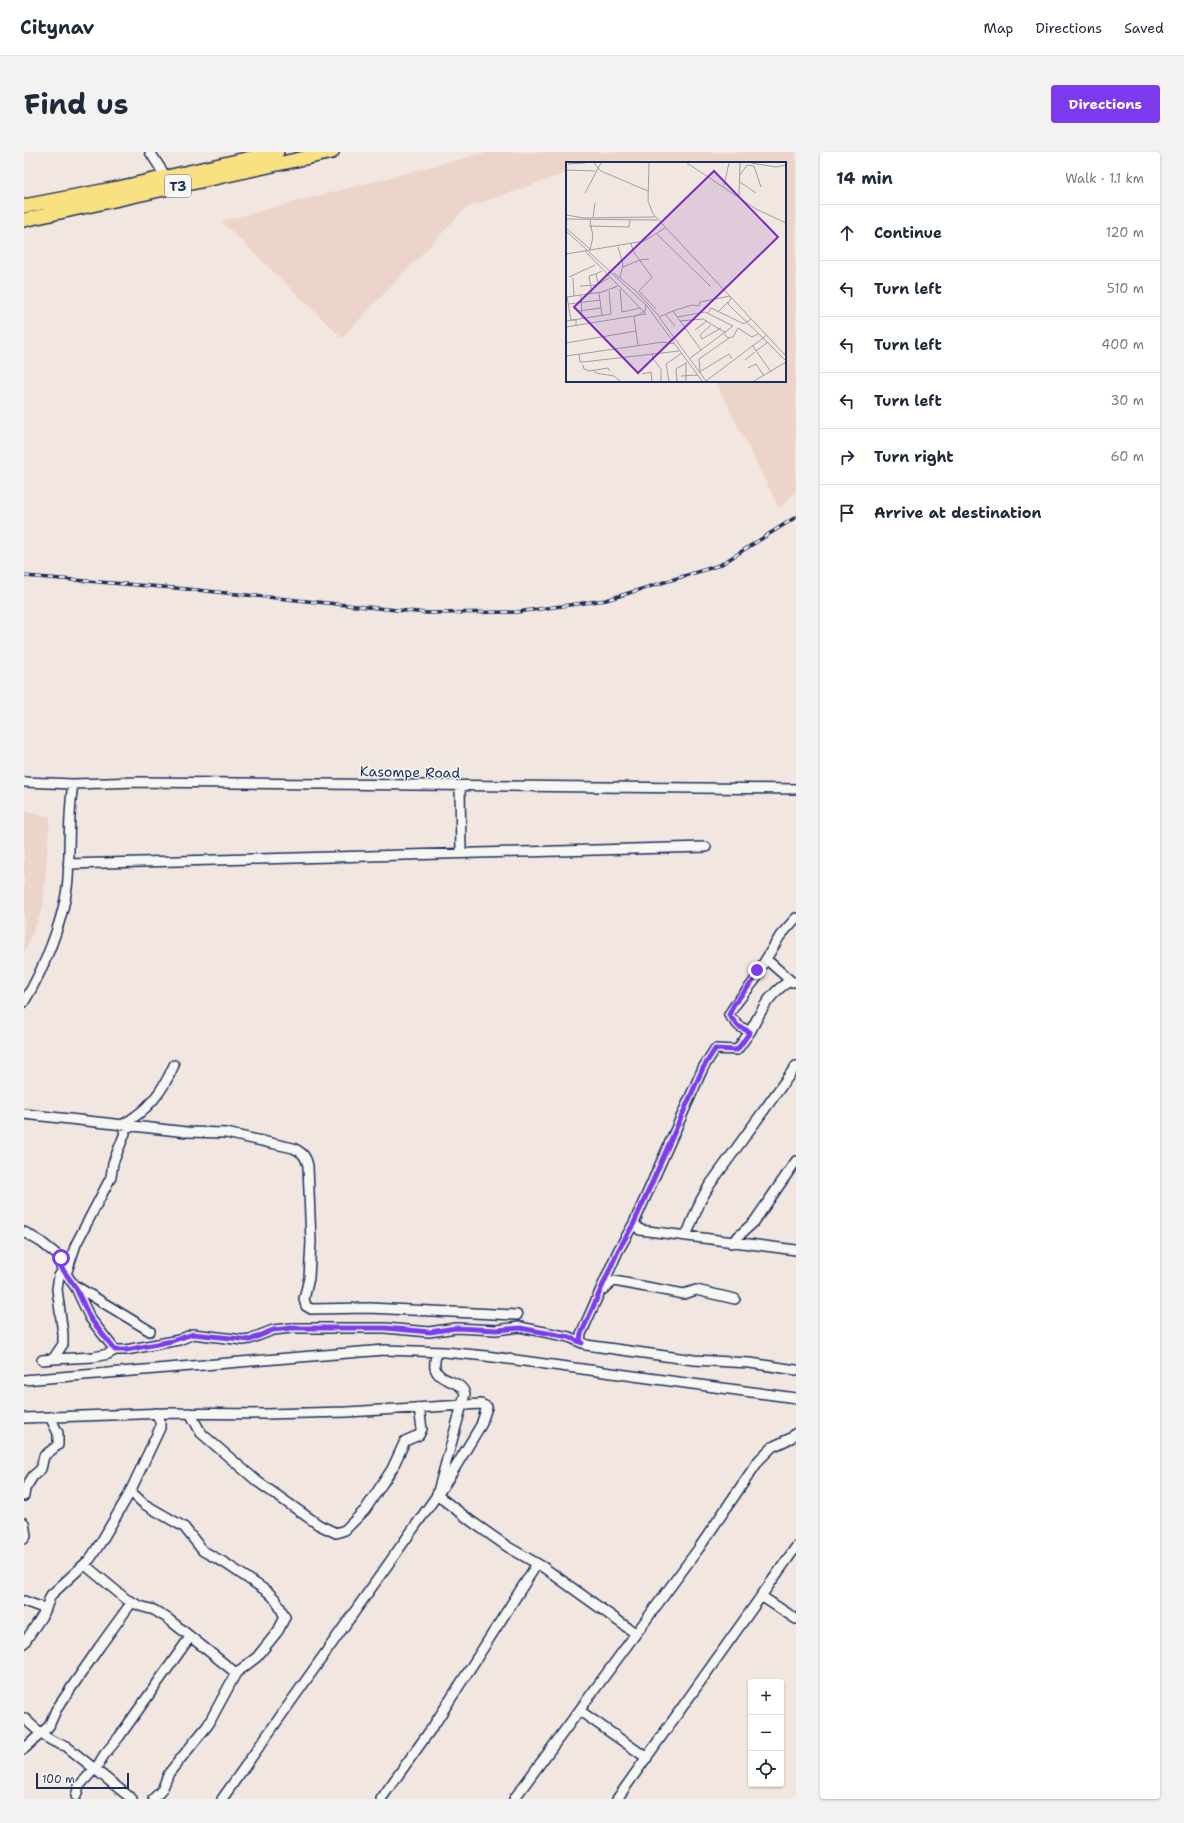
<!DOCTYPE html>
<html lang="en">
<head>
<meta charset="utf-8">
<style>
	:root { --surface:#fff; --page:#f2f2f3; --text:#1f2937; --muted:#747a83; --line:#e0e1e3; --accent:#7c3aed }
	body { margin:0; font-family:"Shantell Sans",sans-serif; background:var(--page); color:var(--text) }
	.controls { position:absolute; right:12px; bottom:12px; display:grid; overflow:hidden; border-radius:4px; box-shadow:0 1px 3px #0004 }
	.controls button { width:36px; height:36px; display:grid; place-items:center; padding:0; border:0; border-bottom:1px solid var(--line); background:var(--surface); color:var(--text); font:20px sans-serif }
	.scale { position:absolute; left:12px; bottom:10px; width:93px; box-sizing:border-box; padding-left:4px; border:2px solid #1b2f5e; border-top:0; font-size:11px; line-height:14px; white-space:nowrap; color:#1b2f5e; -webkit-text-stroke:3px #f6f6f2; paint-order:stroke }
	.stop { position:absolute; width:12px; height:12px; margin:-9px; border:3px solid #7c3aed; border-radius:50%; background:#fff }
	.stop.end { background:#7c3aed; border-color:#fff; box-shadow:0 1px 4px #0008 }
	.list { margin:0; padding:0; list-style:none }
	h2 { display:flex; justify-content:space-between; align-items:center; height:52px; margin:0; padding:0 16px; font-size:17px }
	h2 small { font-size:13px; font-weight:400; color:var(--muted) }
	.list li { display:grid; grid-template-columns:26px 1fr auto; gap:12px; align-items:center; box-sizing:border-box; height:56px; padding:0 16px; border-top:1px solid var(--line) }
	.list b { display:block; font-size:15px; white-space:nowrap }
	.list em { font-size:13px; font-style:normal; color:var(--muted) }
	.icon { flex:none; width:22px; height:22px; fill:none; stroke:currentColor; stroke-width:2; stroke-linecap:round; stroke-linejoin:round }
	.map { position:relative; flex:none; width:772px; height:1647px; overflow:hidden; border-radius:4px }
	header { display:flex; align-items:center; gap:24px; box-sizing:border-box; height:56px; padding:0 20px; background:var(--surface); border-bottom:1px solid var(--line) }
	header strong { font-size:19px }
	nav { display:flex; gap:22px; margin-inline-start:auto; font-size:14px }
	.intro { display:flex; align-items:center; justify-content:space-between; box-sizing:border-box; height:96px; padding:0 24px }
	h1 { margin:0; font-size:28px }
	.button { padding:10px 18px; border-radius:4px; background:var(--accent); color:#fff; font-size:14px; font-weight:700 }
	main { display:flex; gap:24px; padding:0 24px }
	aside { flex:1; background:var(--surface); border-radius:4px; box-shadow:0 1px 3px #0004 }
	.map>svg:first-child { display:block }
	.built { fill:#edd4cb }
	.lines { fill:none; stroke-linecap:round; stroke-linejoin:round }
	.minor-casing { stroke:#1b2f5e; stroke-width:12 }
	.highway-casing { stroke:#1b2f5e; stroke-width:16 }
	.minor { stroke:#f6f6f2; stroke-width:9 }
	.highway { stroke:#f9e181; stroke-width:13 }
	.rail-casing { stroke:#1b2f5e; stroke-width:3.5 }
	.rail { stroke:#f6f6f2; stroke-width:2; stroke-dasharray:6; stroke-linecap:butt }
	.route { stroke:#7c3aed; stroke-width:5 }
	.labels { text-anchor:middle; dominant-baseline:central; stroke-width:3; stroke-linejoin:round; paint-order:stroke }
	.shield { fill:#f6f6f2; stroke:#5d6b8a; stroke-width:1 }
	.shield-label { font-size:13px; font-weight:bold; fill:#1b2f5e }
	.street-label { font-size:14px; fill:#1b2f5e; stroke:#f6f6f2 }
	.inset-road { fill:none; stroke:#9c9dac; stroke-width:1 }
	.view { fill:#7b2cbf; fill-opacity:0.15; stroke:#7b2cbf; stroke-width:2 }
	.inset-edge { fill:none; stroke:#1b2f5e; stroke-width:2 }
</style>
</head>
<body>
<header>
<strong>Citynav</strong>
<nav><a>Map</a><a>Directions</a><a>Saved</a></nav>
</header>
<div class="intro"><h1>Find us</h1><a class="button">Directions</a></div>
<main>
<div class="map">
<svg width="772" height="1647" viewBox="0 0 772 1647">
	<rect width="100%" height="100%" fill="#f2e7e0"/>
	<filter id="ink" filterUnits="userSpaceOnUse"><feTurbulence type="fractalNoise" baseFrequency=".025" numOctaves="2"/><feDisplacementMap in="SourceGraphic" scale="8" xChannelSelector="R" yChannelSelector="G"/><feConvolveMatrix kernelMatrix="1 2 1 2 8 2 1 2 1" color-interpolation-filters="sRGB"/></filter>
	<g filter="url(#ink)">
		<path class="built" d="M 463,0 L 772,0 L 772,340 L 755,356 L 691,229 L 761,229 L 761,11 L 579,11 L 578,8 L 570,11 L 543,11 L 543,21 L 442,56 L 318,186 L 197,69 Z
			M 0,659 L 26,665 L 19,756 L 0,801 Z"/>
		<g class="lines">
			<defs>
				<path id="minor" d="M 126,0 L 142,25
					M 0,630 L 49,632 L 115,630 L 772,637
					M 436,635 L 437,701
					M 44,712 L 682,695
					M 772,766 L 756,784 L 739,812 L 733,818 L 735,822 C 726,837 713,847 705,863 L 715,874 L 726,880 L 713,898 L 691,897 L 679,916 L 610,1071 L 616,1078 L 772,1098
					M 742,807 L 768,830 L 772,830
					M 0,850 C 20,817 41,765 44,727 C 46,695 44,663 49,632
					M 726,880 C 737,859 745,841 766,829
					M 0,962 L 163,980 L 202,981 L 269,996 C 278,1000 282,1004 284,1014 L 287,1090 L 285,1126 L 280,1147 L 282,1154 L 287,1157 L 345,1156 L 493,1163
					M 610,1071 L 594,1099 L 557,1182 L 556,1188 L 562,1193 L 670,1208 L 726,1211 L 772,1218
					M 0,1080 L 17,1090 L 37,1106 L 37,1115 L 52,1136 L 66,1166 L 91,1198
					M 662,1084 L 677,1048 L 685,1034 L 772,914
					M 707,1091 L 730,1070 L 772,1009
					M 42,1122 L 52,1092 L 87,1025 L 89,1011 L 101,981 L 98,973 C 124,958 138,941 150,913
					M 50,1133 L 126,1179
					M 577,1139 L 590,1129 L 660,1142 L 672,1138 L 711,1147
					M 412,1200 C 412,1205 410,1211 411,1216 C 415,1231 437,1227 441,1242 L 413,1343 L 447,1369 L 484,1395 L 519,1415 L 611,1481
					M 29,1207 L 70,1205 L 84,1202 L 91,1198 L 102,1198 L 155,1188 L 169,1182 L 219,1188 L 226,1187 L 249,1178 L 268,1176 L 361,1176 L 405,1180 L 432,1176 L 472,1178 L 496,1175 L 545,1185 L 558,1191
					M 18,1208 L 29,1207 L 39,1192 L 39,1182 L 33,1137 L 35,1124 L 39,1118
					M 0,1228 L 360,1198 L 421,1200 L 462,1204 L 772,1246
					M 166,1261 L 177,1281 L 234,1330 L 295,1373 L 312,1381 L 321,1378 L 341,1358 L 368,1317 L 381,1289 L 395,1283 L 398,1277 L 395,1256
					M 0,1266 L 143,1261 L 241,1262 L 323,1260 L 457,1252 L 463,1255 L 457,1273 L 423,1329 L 198,1647
					M 106,1339 L 120,1352 L 160,1375 L 179,1399 L 201,1411 L 244,1440 L 252,1448 L 261,1465 L 254,1479 L 233,1505 L 212,1521 L 184,1573 L 145,1621 L 138,1638 L 129,1647
					M 0,1344 L 1,1337 L 9,1324 L 17,1317 L 20,1304 L 34,1293 L 34,1281 L 26,1265
					M 0,1371 L 2,1384 L 0,1387
					M 61,1413 L 102,1447 L 116,1454 L 130,1458 L 143,1466 L 212,1521
					M 737,1444 L 772,1467
					M 0,1449 L 22,1457
					M 0,1491 L 20,1461 L 27,1443 L 66,1407 L 77,1390 L 104,1344 L 136,1276 L 136,1269 L 132,1261
					M 556,1559 L 623,1606
					M 0,1566 C 13,1578 24,1590 42,1594 L 108,1647
					M 0,1597 L 25,1574 L 32,1558 L 76,1494 L 108,1450
					M 52,1644 L 55,1634 L 74,1613 L 80,1603 L 95,1585 L 166,1485
					M 357,1647 L 410,1573 L 513,1412
					M 490,1647 L 675,1396 L 735,1308 L 748,1295 L 767,1286 L 772,1281
					M 593,1647 L 772,1395"/>
				<path id="highway" d="M 0,54 L 94,36 L 253,0
					M 0,68 L 308,0"/>
			</defs>
			<use href="#minor" class="minor-casing"/>
			<use href="#highway" class="highway-casing"/>
			<use href="#minor" class="minor"/>
			<use href="#highway" class="highway"/>
			<defs>
				<path id="rail" d="M 0,424 L 163,437 L 403,461 L 493,460 L 582,448 L 696,413 L 772,365"/>
			</defs>
			<use href="#rail" class="rail-casing"/>
			<use href="#rail" class="rail"/>
		</g>
	</g>
	<g class="lines" filter="url(#ink)">
		<path class="route" d="M 37,1106 L 37,1115 L 52,1136 L 66,1166 L 91,1198 L 102,1198 L 148,1189 L 169,1182 L 226,1188 L 249,1178 L 268,1176 L 361,1176 L 406,1180 L 432,1176 L 472,1178 L 496,1176 L 545,1185 L 558,1191 L 556,1188 L 557,1182 L 594,1099 L 610,1071 L 679,916 L 691,897 L 713,898 L 726,880 L 714,874 L 705,863 L 710,852 L 735,822 L 733,818"/>
	</g>
	<g class="labels">
		<rect class="shield" x="141" y="23" width="26" height="22" rx="3"/>
		<g class="shield-label">
			<text x="154" y="34">T3</text>
		</g>
		<g class="street-label">
			<text transform="translate(386 620) rotate(1)">Kasompe Road</text>
		</g>
	</g>
	<g transform="translate(542 10)">
		<rect width="220" height="220" fill="#f2e7e0"/>
		<path class="inset-road" d="M 28,1 L 35,9 L 82,29M 83,1 L 82,39 L 87,52 L 220,194M 121,1 L 190,47 L 220,61M 185,1 L 210,5 L 220,3M 2,2 L 19,1M 0,8 L 29,9M 174,13 L 181,3 L 188,4 L 195,25M 174,20 L 190,31M 158,23 L 163,1M 19,31 L 35,1M 173,33 L 174,1M 0,53 L 18,56 L 89,55M 27,56 L 29,41M 0,57 L 91,58M 24,58 L 27,75 L 24,88M 23,64 L 63,65 L 64,58M 0,66 L 24,87M 0,69 L 21,88M 91,72 L 145,125M 65,81 L 67,89 L 86,115 L 73,129 L 90,147M 52,85 L 57,102 L 54,116M 22,89 L 81,144 L 136,219M 0,92 L 78,79 L 99,66M 57,105 L 74,98 L 83,97M 48,111 L 70,129 L 93,154M 3,115 L 29,103M 7,116 L 8,134M 32,121 L 30,112 L 36,109M 14,124 L 31,123 L 43,116M 54,127 L 56,150 L 74,146M 0,129 L 5,158 L 10,158 L 10,164M 26,131 L 23,114 L 30,112M 33,131 L 36,153M 15,133 L 16,156M 1,135 L 36,130 L 52,124M 165,136 L 162,142 L 197,176M 3,142 L 34,138M 13,149 L 35,146M 107,149 L 93,155 L 140,219M 153,149 L 162,140M 142,151 L 145,146 L 178,162 L 185,157M 99,152 L 109,164M 111,155 L 139,150 L 167,164 L 123,197M 0,159 L 45,152 L 43,129M 114,159 L 137,157 L 160,171M 145,163 L 134,173 L 136,177 L 155,166M 0,165 L 80,152 L 19,89M 129,168 L 141,159M 158,172 L 162,176 L 167,175 L 172,166 L 186,175 L 192,172M 197,176 L 220,199M 0,181 L 70,169M 72,183 L 68,155 L 79,149 L 80,143M 186,183 L 205,210M 135,188 L 107,149 L 126,143 L 133,144 L 134,140 L 164,134M 190,189 L 202,180M 86,191 L 87,197 L 95,207 L 95,219M 13,192 L 14,200 L 17,200 L 113,189M 0,194 L 97,180 L 109,182M 179,198 L 189,190M 120,200 L 120,219M 17,203 L 18,207 L 23,209 L 42,206 L 44,209M 182,206 L 190,202 L 198,214M 27,208 L 30,211 L 48,214 L 54,219M 135,209 L 163,192 L 166,197M 134,211 L 133,197 L 163,176M 76,212 L 85,210 L 86,219M 115,214 L 132,213M 103,219 L 100,202 L 116,191M 111,219 L 110,207 L 120,201M 140,219 L 201,173M 188,219 L 220,200"/>
		<path class="view" d="M 148,9 L 212,75 L 72,211 L 8,145 Z"/>
		<rect width="220" height="220" class="inset-edge"/>
	</g>
</svg>
<div class="controls">
<button>+</button>
<button>−</button>
<button><svg class="icon" aria-label="locate" viewBox="0 0 24 24"><circle cx="12" cy="12" r="6"/><path d="M12 2v4M12 18v4M2 12h4M18 12h4"/></svg></button>
</div>
<div class="scale">100 m</div>
<div class="stop" style="left:37px;top:1106px"></div>
<div class="stop end" style="left:733px;top:818px"></div>
</div>
<aside>
<h2>14 min<small>Walk · 1.1 km</small></h2>
<ul class="list">
<li><svg class="icon" aria-label="ahead" viewBox="0 0 24 24"><path d="M12 20V5M6 11l6-6 6 6"/></svg><div><b>Continue</b></div><em>120 m</em></li>
<li><svg class="icon" aria-label="left" viewBox="0 0 24 24"><path d="M17 20v-9H6M10 6l-5 5 5 5"/></svg><div><b>Turn left</b></div><em>510 m</em></li>
<li><svg class="icon" aria-label="left" viewBox="0 0 24 24"><path d="M17 20v-9H6M10 6l-5 5 5 5"/></svg><div><b>Turn left</b></div><em>400 m</em></li>
<li><svg class="icon" aria-label="left" viewBox="0 0 24 24"><path d="M17 20v-9H6M10 6l-5 5 5 5"/></svg><div><b>Turn left</b></div><em>30 m</em></li>
<li><svg class="icon" aria-label="right" viewBox="0 0 24 24"><path d="M7 20v-9h11M14 6l5 5-5 5"/></svg><div><b>Turn right</b></div><em>60 m</em></li>
<li><svg class="icon" aria-label="arrive" viewBox="0 0 24 24"><path d="M6 21V4h12l-3 4 3 4H6"/></svg><div><b>Arrive at destination</b></div></li>
</ul>
</aside>
</main>
</body>
</html>
